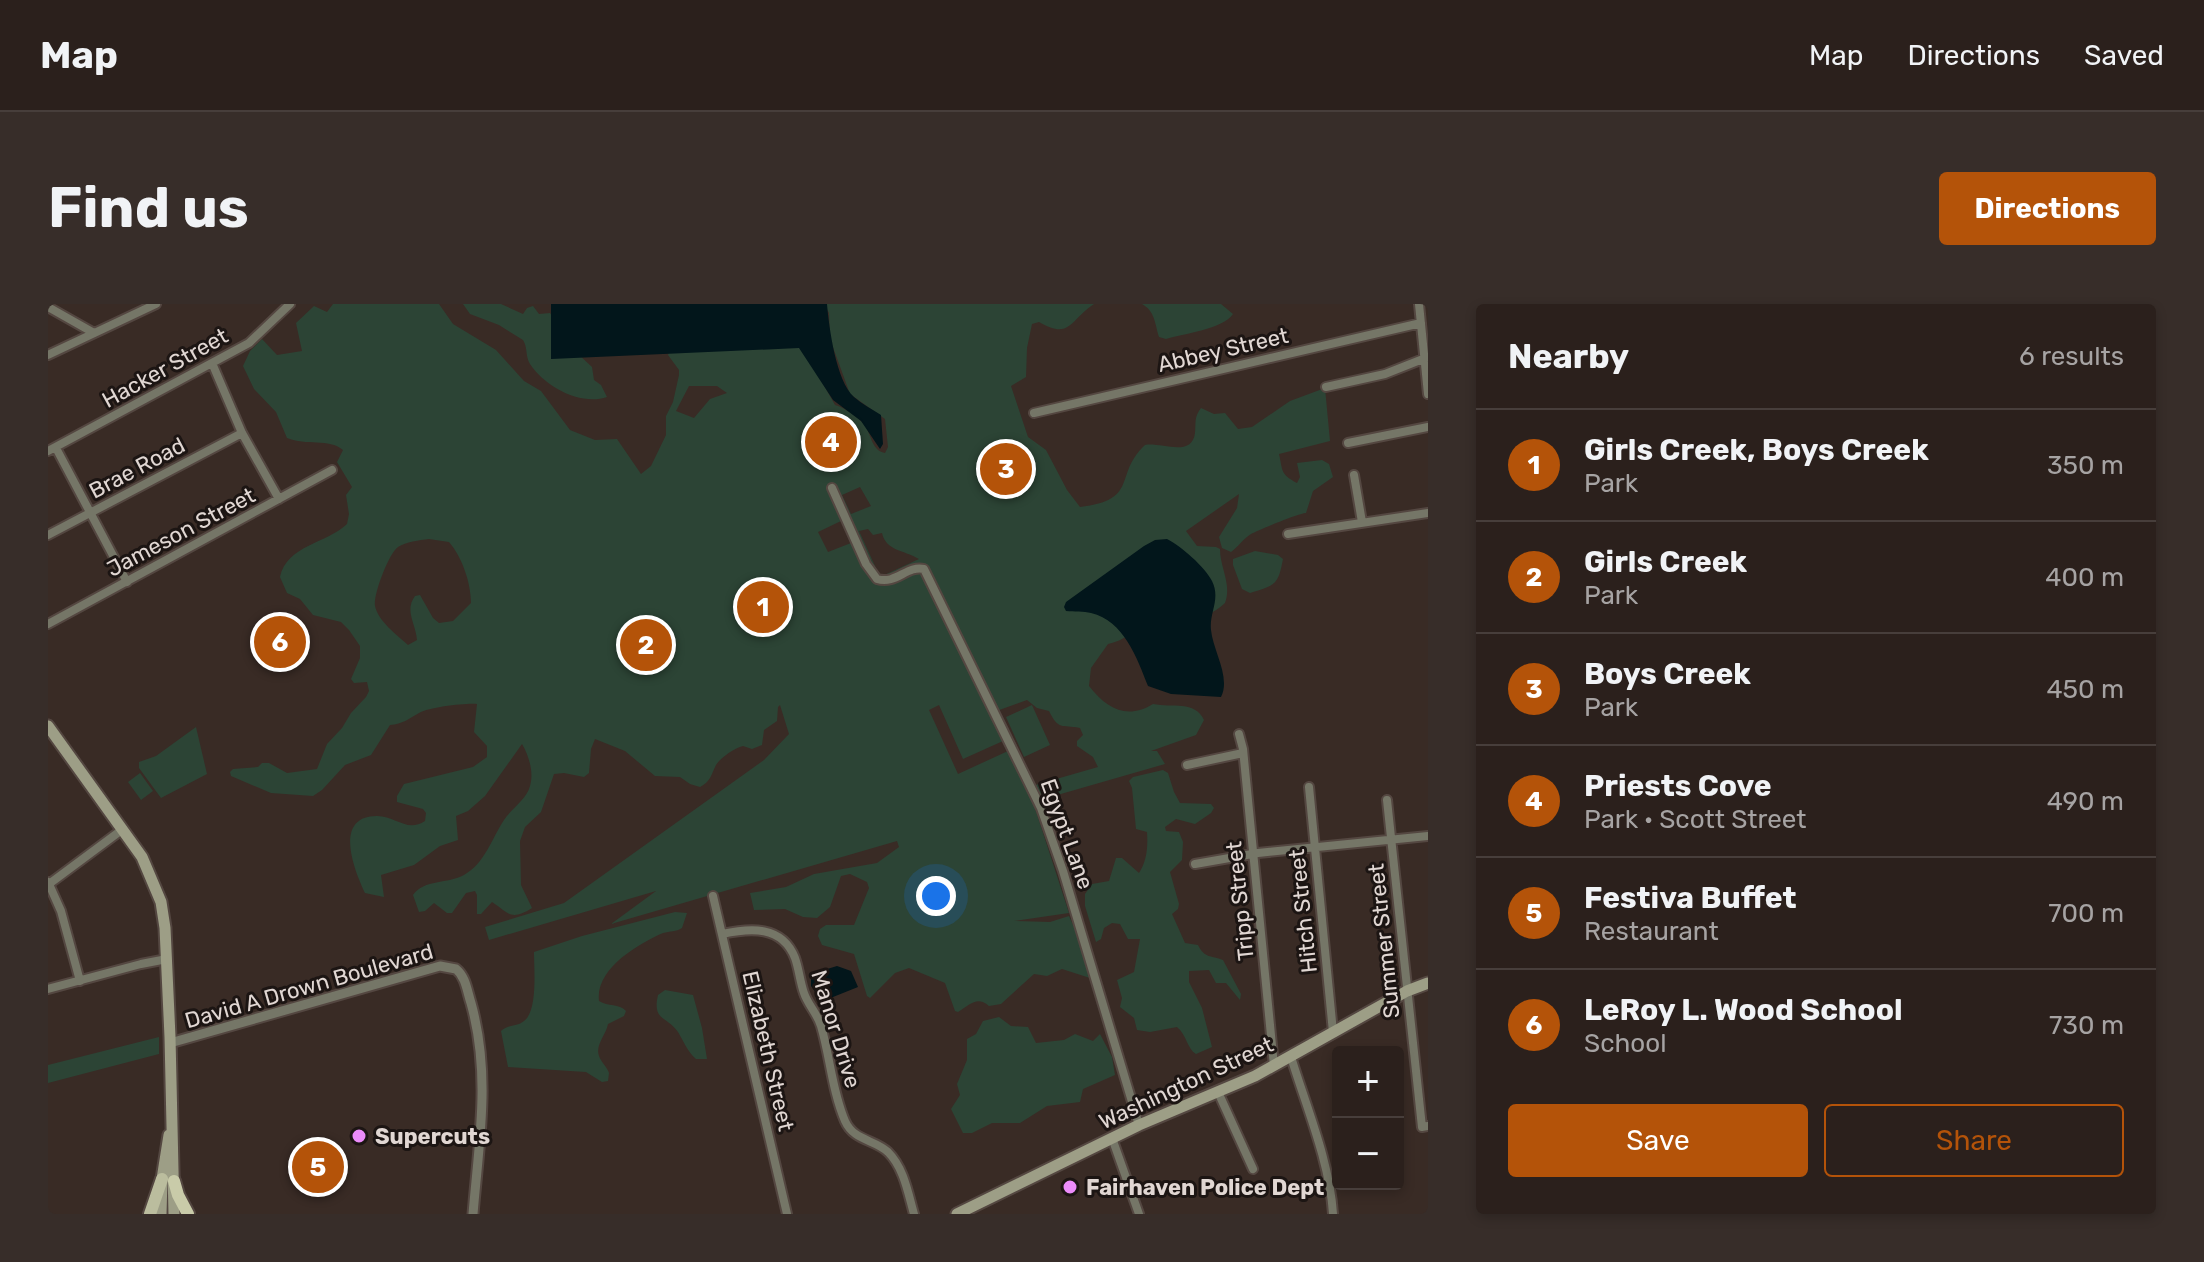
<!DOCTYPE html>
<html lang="en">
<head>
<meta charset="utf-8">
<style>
	:root { --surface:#2b201c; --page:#372d29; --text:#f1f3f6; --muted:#a6a3a3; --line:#473e3b; --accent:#b45309 }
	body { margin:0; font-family:Rubik,sans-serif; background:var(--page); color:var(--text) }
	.controls { position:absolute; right:24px; bottom:24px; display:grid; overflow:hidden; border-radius:8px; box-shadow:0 4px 12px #0003 }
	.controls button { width:72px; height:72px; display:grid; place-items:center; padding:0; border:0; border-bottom:2px solid var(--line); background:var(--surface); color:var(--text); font:40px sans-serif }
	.you { position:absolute; left:888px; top:592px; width:28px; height:28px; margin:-20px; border:6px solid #fff; border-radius:50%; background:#1a73e8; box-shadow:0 0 0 12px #1a73e833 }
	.badge { display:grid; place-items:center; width:52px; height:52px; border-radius:50%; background:var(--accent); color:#fff; font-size:26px; font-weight:700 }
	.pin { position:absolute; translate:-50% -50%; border:4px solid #fff; box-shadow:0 2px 8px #0006 }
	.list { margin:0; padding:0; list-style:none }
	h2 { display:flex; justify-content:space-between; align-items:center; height:104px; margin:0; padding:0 32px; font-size:34px }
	h2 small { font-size:26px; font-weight:400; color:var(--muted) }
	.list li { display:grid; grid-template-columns:52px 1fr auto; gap:24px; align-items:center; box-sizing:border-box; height:112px; padding:0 32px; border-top:2px solid var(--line) }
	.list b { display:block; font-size:30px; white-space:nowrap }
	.list p { margin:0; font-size:26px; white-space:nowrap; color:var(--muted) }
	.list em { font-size:26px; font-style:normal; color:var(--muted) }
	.actions { display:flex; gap:16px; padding:24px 32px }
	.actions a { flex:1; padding:18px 0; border:2px solid var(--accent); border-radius:8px; text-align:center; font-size:28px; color:var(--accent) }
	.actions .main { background:var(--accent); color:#fff }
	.map { position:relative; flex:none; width:1380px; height:910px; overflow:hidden; border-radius:8px }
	header { display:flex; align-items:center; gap:48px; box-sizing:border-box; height:112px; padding:0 40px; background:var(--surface); border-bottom:2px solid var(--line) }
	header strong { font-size:38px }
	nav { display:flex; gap:44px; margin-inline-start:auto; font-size:28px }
	.intro { display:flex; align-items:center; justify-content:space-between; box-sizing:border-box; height:192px; padding:0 48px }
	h1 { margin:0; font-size:56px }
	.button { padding:20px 36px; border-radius:8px; background:var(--accent); color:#fff; font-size:28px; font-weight:700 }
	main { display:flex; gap:48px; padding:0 48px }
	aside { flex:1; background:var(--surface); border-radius:8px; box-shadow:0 4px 12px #0003 }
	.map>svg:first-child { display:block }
	.green { fill:#2c4435; fill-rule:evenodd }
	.water { fill:#02161b }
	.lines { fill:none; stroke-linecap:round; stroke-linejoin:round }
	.minor-casing { stroke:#544741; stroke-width:12 }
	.tertiary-casing { stroke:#544741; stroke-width:13 }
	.secondary-casing { stroke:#544741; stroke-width:15 }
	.primary-casing { stroke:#544741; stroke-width:16 }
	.trunk-casing { stroke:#544741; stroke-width:16 }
	.minor { stroke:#757667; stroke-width:8 }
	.tertiary { stroke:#757667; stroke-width:9 }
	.secondary { stroke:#9d9e86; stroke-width:11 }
	.primary { stroke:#bbbd9e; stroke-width:12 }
	.trunk { stroke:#c9cba9; stroke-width:12 }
	.poi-dot { fill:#ec8cfa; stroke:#1c1513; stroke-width:3 }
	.labels { text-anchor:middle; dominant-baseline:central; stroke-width:6; stroke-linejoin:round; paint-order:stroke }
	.street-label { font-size:22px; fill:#e1d7d3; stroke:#1c1513 }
	.poi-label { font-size:22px; font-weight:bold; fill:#e1d7d3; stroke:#1c1513; text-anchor:start }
</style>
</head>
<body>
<header>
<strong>Map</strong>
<nav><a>Map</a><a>Directions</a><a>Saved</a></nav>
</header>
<div class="intro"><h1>Find us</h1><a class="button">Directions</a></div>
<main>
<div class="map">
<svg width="1380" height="910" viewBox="0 0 1380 910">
	<rect width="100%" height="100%" fill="#392b25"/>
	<path class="green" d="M 285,0 L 391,0 L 405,20 L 448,46 L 476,77 L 493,87 L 522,126 L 547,136 L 569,135 L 593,170 L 603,162 L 618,131 L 618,112 L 625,98 L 631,71 L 631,66 L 620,51 L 622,45 L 731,31 L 756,46 L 787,101 C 795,103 807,111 814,118 C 824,128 822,146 837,149 L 840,143 L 837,115 L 802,90 L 782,35 L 781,9 L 776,0 L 1046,0 C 1021,17 1022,36 991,18 L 984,20 L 979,44 L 978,73 L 963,82 L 980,133 L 998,146 L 1019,186 L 1032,203 C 1092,196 1065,171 1097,141 C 1113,138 1144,154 1147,129 C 1148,118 1146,113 1153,104 L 1166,110 L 1177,109 L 1190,125 L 1204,123 L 1242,97 L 1277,84 L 1282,137 L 1231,150 C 1235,167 1232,170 1249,179 L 1252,173 L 1249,159 L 1274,156 L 1281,160 L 1285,173 L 1265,187 L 1258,209 C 1251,209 1211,226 1203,230 C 1195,235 1190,243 1183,248 L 1174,244 L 1171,233 L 1189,204 L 1191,190 L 1138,227 L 1149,242 L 1168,243 L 1172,245 C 1172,264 1184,280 1177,299 C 1155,321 1117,317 1088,328 C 1078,332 1071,338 1060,340 L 1043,364 L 1041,382 C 1059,405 1079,416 1105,400 C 1124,404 1147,396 1156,416 L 1148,431 L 1103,447 L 1109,447 L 1117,460 L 985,498 L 1021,609 L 966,617 L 1002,618 L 1021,612 L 1030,632 L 1042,674 L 1014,665 L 999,672 L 986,670 L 953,700 L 941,702 C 929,692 923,700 910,708 L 907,707 L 897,679 L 861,664 L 847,669 L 822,694 L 819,692 L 806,650 L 774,641 L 770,632 L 772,625 L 778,621 L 806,621 L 821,584 L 819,578 L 802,570 L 793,572 L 782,603 L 769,614 L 755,613 L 737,605 L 706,606 L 702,589 L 738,583 L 766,570 L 829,559 L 851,543 L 849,537 L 563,620 L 608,587 L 441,636 L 437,623 L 516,599 L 716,456 L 741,430 L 732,401 L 730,403 L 729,417 L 716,426 L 714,441 L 704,445 L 695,442 C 687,444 673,453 668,461 C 663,471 663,477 652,483 L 642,480 L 632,473 L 607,472 L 577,447 L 547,435 L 543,445 L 541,469 L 536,473 L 516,469 L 506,470 L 493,508 L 477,523 L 472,537 L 473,581 L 484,604 C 462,618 460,608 444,598 L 433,610 L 429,610 L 429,591 L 427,587 L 418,589 L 404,609 L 399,609 L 386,599 L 377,607 L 371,608 L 365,591 C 376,575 400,580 416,571 C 437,559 443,536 456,516 C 463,505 479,495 482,482 C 486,468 481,452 474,440 L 437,492 L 420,507 L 408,512 L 410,536 L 392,542 L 366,561 L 333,571 L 336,593 L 317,589 C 307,568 284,512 329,512 C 348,512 359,529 377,517 L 378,509 L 375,505 L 349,498 L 349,492 L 356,480 L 425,463 L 439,453 L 439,442 L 426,428 L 429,400 C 417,399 382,403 371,409 C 360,415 355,420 342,421 L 323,451 L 297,461 L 274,486 L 265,492 L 223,489 L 183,472 L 182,468 L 185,465 L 210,463 L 214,459 L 221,459 L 239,469 L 269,465 L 279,440 L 294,424 L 303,409 L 318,393 L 321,387 L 319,378 L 306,379 L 303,375 L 312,354 L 312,342 L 301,326 L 293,318 L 265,311 L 252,295 L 239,289 L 232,273 C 239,241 278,240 299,220 L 301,210 L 298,191 L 304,183 L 289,158 L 295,146 C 281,134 258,142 239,134 L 228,108 L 206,85 L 195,62 L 202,47 L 214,35 L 229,51 L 254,47 L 248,19 L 266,2 L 279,8 ZM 641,82 L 669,82 L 679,89 L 662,95 L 646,114 L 628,107 ZM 812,183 L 823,202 L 803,210 L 794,191 ZM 793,217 L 803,239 L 780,248 L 770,228 ZM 820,225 L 825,231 L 834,229 C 838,247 856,246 871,255 L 832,273 L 811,227 ZM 381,235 L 401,238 C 414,253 423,279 423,299 L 405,317 L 391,319 L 385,314 L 372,291 L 367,292 C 356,307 368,320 369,336 L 360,341 C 349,331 330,317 327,302 C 325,291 341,249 350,243 C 358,238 371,236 381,235 ZM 979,396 L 989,404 L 1001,407 C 1011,427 1013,420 1032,424 L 1035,431 L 1029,437 L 1029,442 L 1045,453 L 1050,463 L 977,484 L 960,447 L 910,470 L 881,406 L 891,401 L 915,455 L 955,437 L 943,409 Z
		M 415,0 L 453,0 L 475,10 L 479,4 L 485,2 L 491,10 L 502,9 L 528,48 L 544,63 L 546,76 L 553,81 L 559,93 C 533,102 497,83 482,60 C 477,52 480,44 475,36 L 451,21 L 422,10 Z
		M 1094,0 L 1173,0 L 1185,10 C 1175,25 1135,30 1118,35 L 1111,33 C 1107,20 1107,7 1094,0 Z
		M 1207,247 L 1230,251 L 1235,255 C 1230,282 1227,281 1202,289 L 1194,285 L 1185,261 L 1185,255 Z
		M 984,401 L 1002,441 L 976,453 L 958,413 Z
		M 148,423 L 159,470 L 113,494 L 91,464 L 91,458 L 108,452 Z
		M 1115,466 L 1120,469 L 1126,488 L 1132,499 L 1163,500 L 1166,504 L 1163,509 L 1147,520 L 1128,515 L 1117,523 L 1118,527 L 1131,528 L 1135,538 L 1134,556 L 1122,568 L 1131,600 L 1130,605 L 1124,610 L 1137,639 L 1150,641 C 1157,655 1163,651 1175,656 L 1193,690 L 1192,696 L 1178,679 L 1168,679 L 1161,666 L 1141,667 L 1141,678 L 1154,704 L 1164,743 L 1148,750 C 1139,745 1139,731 1129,723 L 1102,728 L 1089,726 L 1086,714 L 1072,703 L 1074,694 L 1069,676 L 1086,668 L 1092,635 L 1080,635 L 1072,620 L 1064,619 L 1056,624 L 1053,635 L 1048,638 L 1037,602 L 1037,590 L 1044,580 L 1061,577 L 1068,554 L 1074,554 L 1091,569 C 1099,557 1100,543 1099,528 L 1088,525 L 1084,484 L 1081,477 L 1085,473 Z
		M 92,469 L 105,487 L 93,496 L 80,478 Z
		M 627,608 L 639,609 L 634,624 C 628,628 622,627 615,629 C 590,640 547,665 551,697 C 560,703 571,699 578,707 L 576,712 L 560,720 C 558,731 547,741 551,752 C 553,758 559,763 561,769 L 560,777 L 554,778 L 538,768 L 460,763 L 453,727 C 460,720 469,723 476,717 C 490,707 486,664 486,648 L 534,632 Z
		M 617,686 L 645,691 L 654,724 L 659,755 L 648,755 C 639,747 636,738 630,728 C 619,712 604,717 610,691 Z
		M 951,713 L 963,722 L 980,723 L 988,739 L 1016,736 L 1027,730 L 1045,737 L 1052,730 L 1064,753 L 1067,771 L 1035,785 L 1032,798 L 999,802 L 972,819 L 944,819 L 924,829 L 915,829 L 903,805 L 912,791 L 909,780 L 919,756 L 919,735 L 928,730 L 935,717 Z
		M 111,733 L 111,750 L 0,779 L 0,761 Z"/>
	<path class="water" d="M 503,0 L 779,0 C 781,23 788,77 806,93 C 814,100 824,105 833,111 L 835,140 L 832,145 L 813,117 L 785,96 L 751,44 L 503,55 Z
		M 1119,235 C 1133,242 1157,263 1164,277 C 1173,295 1161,309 1163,326 C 1165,347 1183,373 1173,393 L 1123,390 L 1100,382 C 1089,354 1076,317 1043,309 C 1036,307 1026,308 1018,307 L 1016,303 L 1018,298 L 1096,242 L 1107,236 Z
		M 789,662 L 803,667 L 810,683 L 775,697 L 770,697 L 769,690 L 763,682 L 763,670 Z"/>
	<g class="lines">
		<defs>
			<path id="minor" d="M 1371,0 L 1380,90
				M 0,3 L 46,29
				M 0,51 L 108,0
				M 164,59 L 194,129 L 231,195
				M 1278,83 L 1337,70 L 1380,53
				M 986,109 L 1373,19
				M 1300,139 L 1380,123
				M 8,144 L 79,278
				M 0,147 L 201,39 L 242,0
				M 1306,171 L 1314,218
				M 784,184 L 818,260 L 829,275 C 848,281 859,261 876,265 L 993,504 L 1015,567 L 1091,821
				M 1240,230 L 1380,209
				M 0,231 L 194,129
				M 0,320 L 284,166
				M 1191,430 L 1195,445 L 1226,762
				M 1139,461 L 1195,449
				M 1261,483 L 1285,728
				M 1339,496 L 1374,823 L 1380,822
				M 1147,560 L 1210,549 L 1380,532
				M 0,578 L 13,607 L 32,677
				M 1,580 L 75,525
				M 665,592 L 739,910
				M 674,630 C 702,624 734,621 747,654 C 751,665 752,678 756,689 C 760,701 769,709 773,722 C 782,752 784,787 797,817 C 806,837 826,835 840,848 C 856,864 860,889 866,910
				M 0,685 L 93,660 L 119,655
				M 1243,753 C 1258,802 1282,859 1285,910
				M 1170,788 L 1205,865
				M 1064,834 L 1091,910"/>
			<path id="tertiary" d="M 122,739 L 392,662 L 408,665 C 418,673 419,687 423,699 C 443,771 431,837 425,910"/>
			<path id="secondary" d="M 0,422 L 94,553 L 113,598 L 117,624 L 122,733 L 126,910
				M 113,910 L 114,875 L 121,831
				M 909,910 L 1091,821 L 1207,772 L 1359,687 L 1380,679"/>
			<path id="primary" d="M 102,910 L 114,875"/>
			<path id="trunk" d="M 126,877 L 130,891 L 140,910"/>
		</defs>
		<use href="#minor" class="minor-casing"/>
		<use href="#tertiary" class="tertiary-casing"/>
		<use href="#secondary" class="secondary-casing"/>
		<use href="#primary" class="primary-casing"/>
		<use href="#trunk" class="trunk-casing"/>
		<use href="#minor" class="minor"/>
		<use href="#tertiary" class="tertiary"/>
		<use href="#secondary" class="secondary"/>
		<use href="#primary" class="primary"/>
		<use href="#trunk" class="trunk"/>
	</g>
	<g class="poi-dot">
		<circle cx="311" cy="832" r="8"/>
		<circle cx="1022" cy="883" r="8"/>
	</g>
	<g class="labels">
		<g class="street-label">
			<text transform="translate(1175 46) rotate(-13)">Abbey Street</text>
			<text transform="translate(117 64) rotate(-29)">Hacker Street</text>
			<text transform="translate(89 164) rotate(-28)">Brae Road</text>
			<text transform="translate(133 228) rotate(-28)">Jameson Street</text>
			<text transform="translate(1019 530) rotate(70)">Egypt Lane</text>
			<text transform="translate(1192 597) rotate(-96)">Tripp Street</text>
			<text transform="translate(1255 607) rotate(-96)">Hitch Street</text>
			<text transform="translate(1336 637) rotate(-96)">Summer Street</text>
			<text transform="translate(261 682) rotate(-16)">David A Drown Boulevard</text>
			<text transform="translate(788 725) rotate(73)">Manor Drive</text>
			<text transform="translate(720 747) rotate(77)">Elizabeth Street</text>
			<text transform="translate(1138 779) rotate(-25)">Washington Street</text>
		</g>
		<g class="poi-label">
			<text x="327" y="832">Supercuts</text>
			<text x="1038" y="883">Fairhaven Police Dept</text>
		</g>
	</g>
</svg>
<div class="controls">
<button>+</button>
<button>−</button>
</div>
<div class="you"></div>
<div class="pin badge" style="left:715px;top:303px">1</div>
<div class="pin badge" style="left:598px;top:341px">2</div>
<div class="pin badge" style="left:958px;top:165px">3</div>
<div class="pin badge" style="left:783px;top:138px">4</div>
<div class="pin badge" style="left:270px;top:863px">5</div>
<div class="pin badge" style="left:232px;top:338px">6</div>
</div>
<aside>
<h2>Nearby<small>6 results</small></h2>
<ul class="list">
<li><span class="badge">1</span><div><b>Girls Creek, Boys Creek</b><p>Park</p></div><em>350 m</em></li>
<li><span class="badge">2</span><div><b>Girls Creek</b><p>Park</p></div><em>400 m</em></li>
<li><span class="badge">3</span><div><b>Boys Creek</b><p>Park</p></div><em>450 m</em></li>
<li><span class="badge">4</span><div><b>Priests Cove</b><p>Park · Scott Street</p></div><em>490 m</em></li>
<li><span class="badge">5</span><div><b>Festiva Buffet</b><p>Restaurant</p></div><em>700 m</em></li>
<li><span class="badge">6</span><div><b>LeRoy L. Wood School</b><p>School</p></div><em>730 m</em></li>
</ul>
<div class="actions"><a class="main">Save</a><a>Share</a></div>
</aside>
</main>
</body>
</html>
